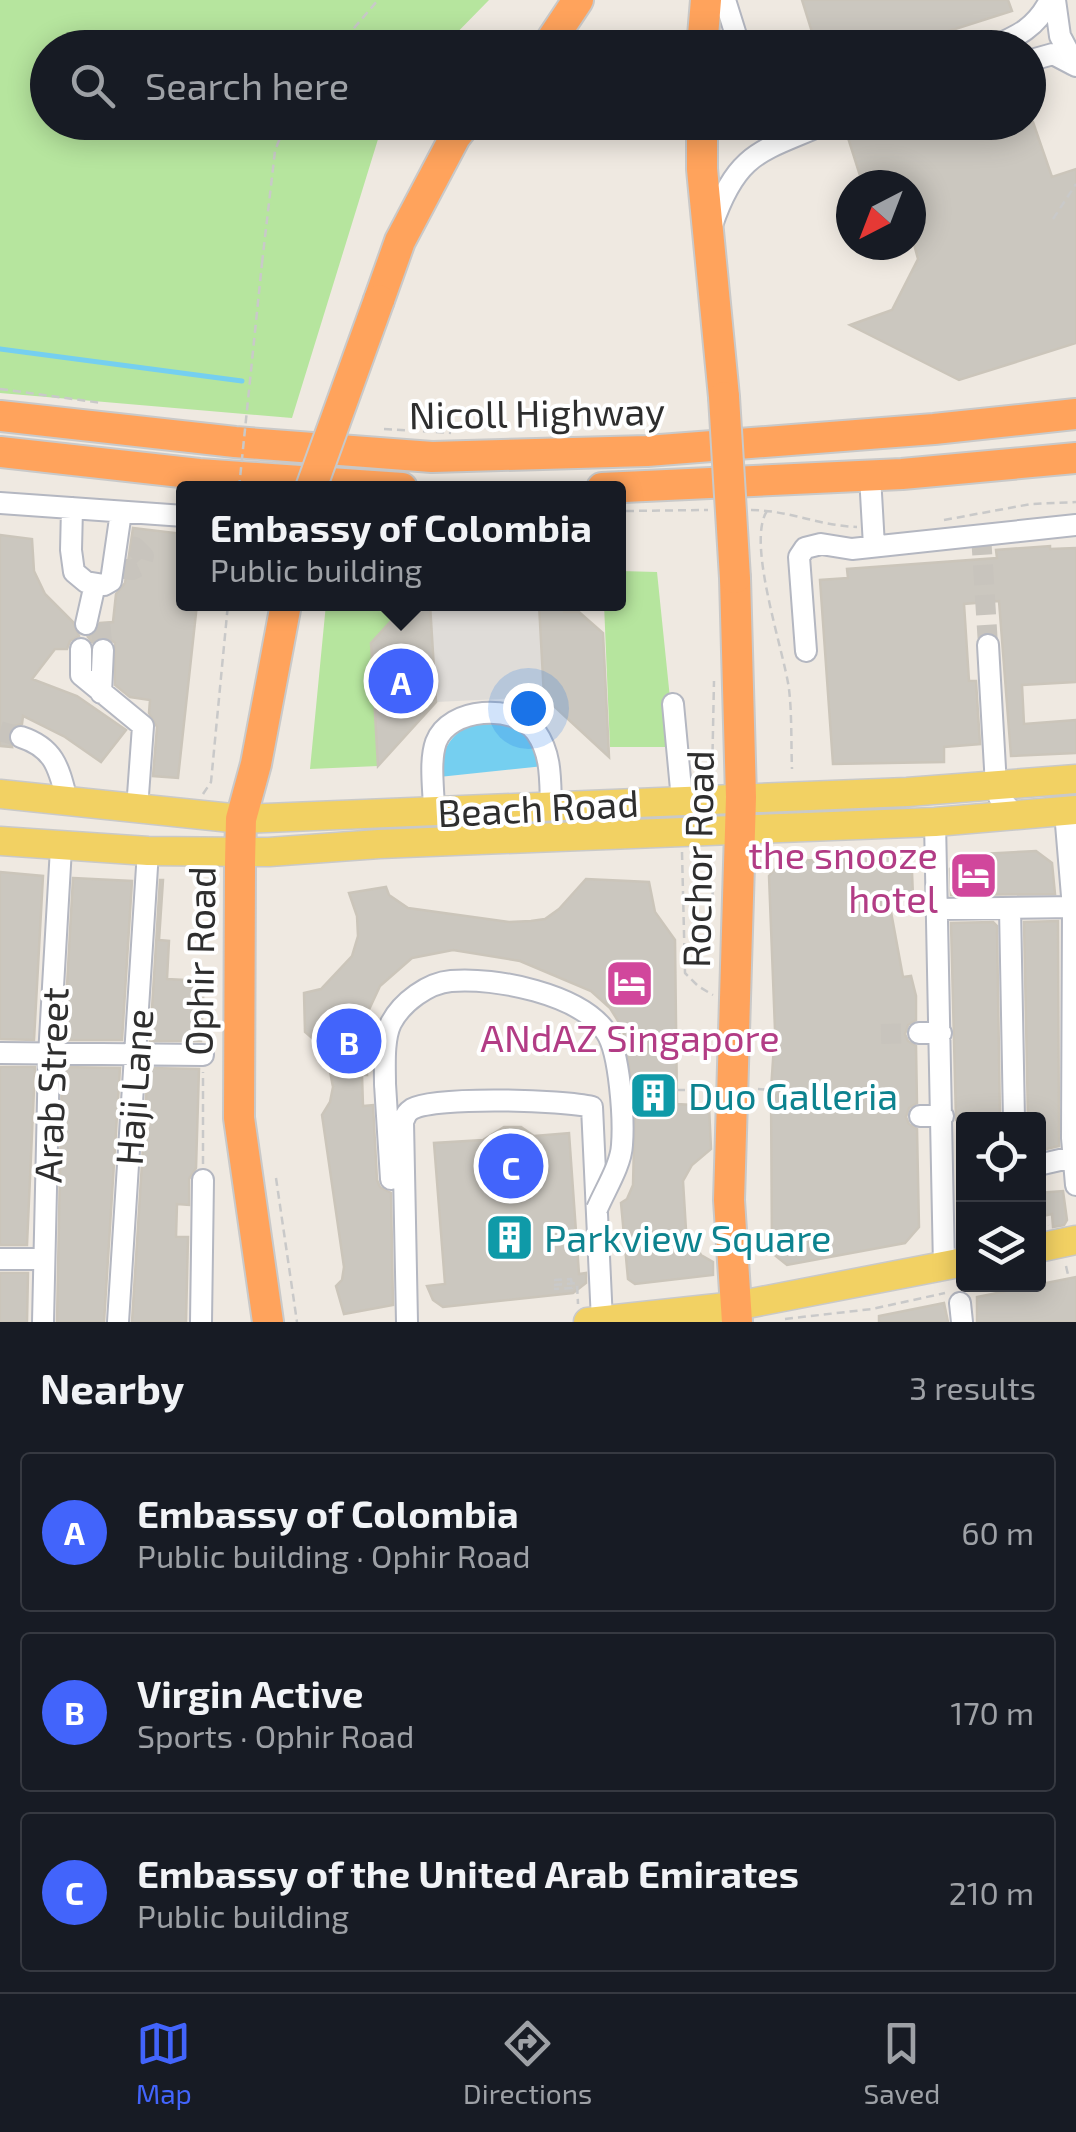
<!DOCTYPE html>
<html lang="en">
<head>
<meta charset="utf-8">
<style>
	:root { --surface:#171b24; --page:#242831; --text:#f1f3f6; --muted:#9ea1a6; --line:#363941; --accent:#4264fb }
	body { margin:0; font-family:"Exo 2",sans-serif; background:var(--page); color:var(--text) }
	.controls { position:absolute; right:30px; bottom:30px; display:grid; overflow:hidden; border-radius:10px; box-shadow:0 5px 25px #0003 }
	.controls button { width:90px; height:90px; display:grid; place-items:center; padding:0; border:0; border-bottom:2px solid var(--line); background:var(--surface); color:var(--text); font:50px sans-serif }
	.compass { position:absolute; left:836px; top:170px; width:90px; height:90px; border-radius:50%; background:var(--surface); box-shadow:0 5px 25px #0003; rotate:222deg }
	.you { position:absolute; left:528px; top:708px; width:35px; height:35px; margin:-25px; border:8px solid #fff; border-radius:50%; background:#1a73e8; box-shadow:0 0 0 15px #1a73e833 }
	.badge { display:grid; place-items:center; width:65px; height:65px; border-radius:50%; background:var(--accent); color:#fff; font-size:32px; font-weight:700 }
	.pin { position:absolute; translate:-50% -50%; border:5px solid #fff; box-shadow:0 2px 10px #0006 }
	.popup { position:absolute; left:176px; top:481px; width:450px; height:130px; box-sizing:border-box; display:grid; place-content:center; border-radius:10px; background:var(--surface); filter:drop-shadow(0 2px 8px #0005); font-size:32px; white-space:nowrap; color:var(--muted) }
	.popup b { font-size:38px; color:var(--text) }
	.popup::after { content:''; position:absolute; left:50%; top:100%; margin-left:-20px; border:20px solid transparent; border-top-color:var(--surface) }
	.list { margin:0; padding:0; list-style:none }
	h2 { display:flex; justify-content:space-between; align-items:center; height:130px; margin:0; padding:0 40px; font-size:42px }
	h2 small { font-size:32px; font-weight:400; color:var(--muted) }
	.list li { display:grid; grid-template-columns:65px 1fr auto; gap:30px; align-items:center; box-sizing:border-box; height:160px; margin:0 20px 20px; padding:0 20px; border:2px solid var(--line); border-radius:10px }
	.list b { display:block; font-size:38px; white-space:nowrap }
	.list p { margin:0; font-size:32px; white-space:nowrap; color:var(--muted) }
	.list em { font-size:32px; font-style:normal; color:var(--muted) }
	.icon { flex:none; width:55px; height:55px; fill:none; stroke:currentColor; stroke-width:2; stroke-linecap:round; stroke-linejoin:round }
	.map { position:relative; flex:none; width:1076px; height:1322px; overflow:hidden }
	.search { position:absolute; background:var(--surface); box-shadow:0 5px 25px #0003; left:30px; right:30px; top:30px; height:110px; display:flex; align-items:center; gap:25px; box-sizing:border-box; padding:0 35px; border-radius:55px; color:var(--muted); font-size:38px }
	.sheet { height:670px; background:var(--surface) }
	nav { display:flex; justify-content:space-around; align-items:center; box-sizing:border-box; height:140px; border-top:2px solid var(--line); background:var(--surface); font-size:28px; color:var(--muted) }
	nav a { display:grid; justify-items:center; gap:5px }
	nav .on { color:var(--accent) }
	.map>svg:first-child { display:block }
	.green { fill:#b6e59e }
	.plaza { fill:#dfdcd8 }
	.water { fill:#75cff0 }
	.lines { fill:none; stroke-linecap:round; stroke-linejoin:round }
	.stream { stroke:#75cff0; stroke-width:5 }
	.building { fill:#cbc7bf; stroke:#cbc5ba; stroke-width:2.5 }
	.minor-tunnel { stroke:#c8c4bd; stroke-width:20; stroke-dasharray:20 10; stroke-linecap:butt }
	.minor-casing { stroke:#b4b7c1; stroke-width:24 }
	.major-casing { stroke:#c9c9c9; stroke-width:31 }
	.highway-casing { stroke:#c9c9c9; stroke-width:34 }
	.path { stroke:#c9c9c9; stroke-width:2.5; stroke-dasharray:8 5; stroke-linecap:butt }
	.minor { stroke:#fff; stroke-width:20 }
	.major { stroke:#f2d163; stroke-width:28 }
	.highway { stroke:#ffa35c; stroke-width:30 }
	.minor-bridge-casing { stroke:#b4b7c1; stroke-width:24; stroke-linecap:butt }
	.highway-bridge-casing { stroke:#c9c9c9; stroke-width:34; stroke-linecap:butt }
	.path-bridge { stroke:#c9c9c9; stroke-width:2.5; stroke-dasharray:8 5; stroke-linecap:butt }
	.minor-bridge { stroke:#fff; stroke-width:20 }
	.highway-bridge { stroke:#ffa35c; stroke-width:30 }
	.labels { text-anchor:middle; dominant-baseline:central; stroke-width:8; stroke-linejoin:round; paint-order:stroke }
	.street-label { font-size:38px; fill:#2e2e2e; stroke:#fff }
	.hotel-label { font-size:38px; fill:#b23c85; stroke:#fff; text-anchor:end }
	.culture-label { font-size:38px; fill:#0d838f; stroke:#fff; text-anchor:start }
</style>
</head>
<body>
<div class="map">
<svg width="1076" height="1322" viewBox="0 0 1076 1322">
	<rect width="100%" height="100%" fill="#efe9e1"/>
	<path class="green" d="M 0,0 L 489,0 L 443,47 L 48,48 L 48,122 L 383,123 L 292,418 L 0,393 Z
		M 618,532 L 620,571 L 657,572 L 675,747 L 610,747 L 604,604 L 618,604 Z
		M 326,604 L 407,604 L 371,643 L 378,766 L 310,769 Z"/>
	<path class="plaza" d="M 430,604 L 539,604 L 544,697 L 436,702 Z"/>
	<path class="water" d="M 494,719 L 527,732 L 544,766 L 439,777 C 441,742 459,723 494,719 Z"/>
	<g class="lines">
		<path class="stream" d="M 0,349 L 242,381"/>
	</g>
	<path class="building" d="M 802,0 L 1008,0 L 1012,11 L 908,44 L 910,48 L 817,48 Z
		M 843,122 L 1033,122 L 1052,177 L 1076,169 L 1076,343 L 959,380 L 850,325 L 892,310 L 918,259 L 911,233 L 911,185 L 863,185 Z
		M 133,528 L 184,534 L 184,604 L 197,604 L 178,778 L 153,776 L 157,727 L 149,713 L 150,700 L 130,697 L 115,685 L 115,643 L 105,636 L 92,642 L 88,637 L 97,633 L 100,623 L 113,622 L 116,594 L 125,583 Z
		M 0,535 L 32,539 L 34,571 L 45,594 L 73,622 L 79,636 L 70,641 L 67,649 L 55,649 L 32,679 L 77,696 L 126,730 L 101,762 L 65,737 L 23,716 L 22,724 L 13,726 L 8,733 L 12,747 L 0,746 Z
		M 1050,546 L 1050,549 L 1076,548 L 1076,682 L 1022,685 L 1024,724 L 1076,720 L 1076,753 L 1011,756 L 999,601 L 964,604 L 969,681 L 976,681 L 980,744 L 944,747 L 944,762 L 833,764 L 820,580 L 848,578 L 847,569 L 997,558 L 996,550 Z
		M 407,604 L 430,604 L 436,702 L 378,766 L 371,643 L 393,619 L 408,618 Z
		M 539,604 L 564,604 L 564,612 L 579,612 L 603,633 L 609,757 L 544,697 Z
		M 1036,851 L 1052,863 L 1055,894 L 951,895 L 950,869 L 962,855 Z
		M 898,858 L 912,872 L 913,897 L 889,901 L 903,977 L 911,976 L 916,996 L 916,1020 L 908,1025 L 905,1034 L 908,1041 L 916,1046 L 917,1103 L 909,1108 L 906,1117 L 909,1124 L 917,1129 L 919,1227 L 905,1243 L 787,1265 L 772,1253 L 771,1090 L 775,1030 L 769,876 L 783,861 Z
		M 0,872 L 43,876 L 34,1040 L 0,1039 Z
		M 73,878 L 132,881 L 122,1040 L 64,1040 Z
		M 586,879 L 649,882 L 655,912 L 675,940 L 677,1104 L 709,1106 L 711,1149 L 692,1165 L 683,1181 L 686,1230 L 701,1255 L 713,1262 L 713,1275 L 635,1284 L 628,1279 L 621,1203 L 627,1199 L 633,1185 L 635,1103 L 623,1029 L 610,1008 L 591,991 L 520,961 L 453,950 L 412,958 L 380,986 L 366,1016 L 367,1075 L 362,1075 L 363,1106 L 373,1105 L 377,1180 L 380,1187 L 391,1193 L 393,1305 L 344,1314 L 336,1286 L 342,1280 L 344,1267 L 322,1115 L 330,1102 L 333,1087 L 326,1050 L 305,1032 L 304,993 L 321,989 L 352,956 L 358,936 L 357,916 L 349,893 L 386,887 L 389,895 L 408,908 L 509,922 L 531,921 L 545,919 L 559,909 Z
		M 160,880 L 163,880 L 159,940 L 169,941 L 167,979 L 204,981 L 201,1041 L 150,1041 Z
		M 1058,921 L 1059,1146 L 1038,1151 L 1038,1120 L 1028,1120 L 1024,922 Z
		M 993,922 L 997,926 L 1000,1120 L 956,1120 L 951,923 Z
		M 0,1067 L 35,1067 L 27,1245 L 0,1245 Z
		M 62,1067 L 120,1068 L 104,1322 L 57,1322 Z
		M 148,1068 L 199,1069 L 196,1168 L 189,1179 L 189,1205 L 177,1204 L 176,1237 L 188,1237 L 186,1322 L 132,1322 Z
		M 504,1127 L 521,1127 L 534,1136 L 569,1133 L 579,1274 L 586,1273 L 586,1283 L 573,1293 L 443,1307 L 433,1300 L 427,1286 L 445,1284 L 434,1143 L 483,1140 Z
		M 1063,1191 L 1067,1220 L 1064,1225 L 1053,1227 L 1052,1214 L 1038,1217 L 1038,1193 Z
		M 0,1273 L 28,1273 L 27,1322 L 0,1322 Z
		M 1076,1277 L 1076,1322 L 977,1322 L 977,1297 Z
		M 944,1303 L 948,1322 L 879,1322 L 879,1316 Z"/>
	<g class="lines">
		<path class="minor-tunnel" d="M 981,535 L 988,645
			M 119,568 L 132,570 L 141,566 L 144,556 L 135,547 L 121,545
			M 100,623 L 103,650
			M 0,731 L 21,737
			M 881,1034 L 919,1033"/>
		<defs>
			<path id="minor" d="M 725,0 L 740,48
				M 1055,0 L 1060,36 L 1076,66
				M 990,48 C 1018,36 1036,28 1050,0
				M 1028,61 L 1053,54 L 1074,65
				M 712,225 C 738,150 761,152 829,122
				M 870,476 L 874,546
				M 0,503 L 184,516
				M 72,508 L 71,550 L 74,572 L 86,582 L 104,585 L 111,581 L 121,512
				M 86,624 L 95,584
				M 988,645 L 996,786 L 999,797 L 1015,815
				M 81,649 L 81,675 L 143,726 L 137,809
				M 806,651 L 799,557 L 805,548 L 821,544 L 852,549 L 1076,525
				M 101,693 L 103,650
				M 673,704 L 682,800
				M 21,737 C 55,748 59,769 67,800
				M 434,812 C 434,791 429,762 436,742 C 449,707 515,703 536,732 C 552,755 550,780 551,807
				M 1065,812 L 1073,908 L 1072,1138 L 1076,1185
				M 935,822 L 944,1267
				M 1010,908 L 1014,1120
				M 938,909 L 1076,907
				M 919,1033 L 941,1033
				M 0,1053 L 203,1055
				M 385,1084 L 391,1179
				M 920,1116 L 943,1116
				M 1038,1165 L 1073,1157
				M 0,1259 L 43,1259
				M 960,1303 L 962,1322
				M 43,1322 L 49,1056 L 61,848
				M 118,1322 L 148,851
				M 201,1322 L 203,1180
				M 407,1322 L 403,1122 C 406,1115 406,1113 412,1109 C 435,1096 564,1100 592,1107 L 602,1321"/>
			<path id="major" d="M 0,794 L 241,819 L 907,792 L 1076,779
				M 0,841 L 148,851 L 269,852 L 379,844 L 935,822 L 1076,810
				M 1038,1248 L 1076,1240
				M 588,1322 L 736,1306 L 964,1262"/>
			<path id="highway" d="M 546,48 L 578,0
				M 702,48 L 706,0
				M 702,122 L 702,169 L 724,397
				M 379,300 L 400,241 L 455,137 L 467,122
				M 0,416 L 235,442 L 432,457 L 647,451 L 934,429 L 1076,414
				M 0,452 L 199,474 L 402,488
				M 602,488 L 902,474 L 1076,458
				M 735,578 L 741,797 L 729,1200 L 737,1322
				M 268,1322 L 239,1118 L 240,863 L 241,819 L 256,764 L 286,604"/>
		</defs>
		<use href="#minor" class="minor-casing"/>
		<use href="#major" class="major-casing"/>
		<use href="#highway" class="highway-casing"/>
		<path class="path" d="M 337,48 L 378,0
			M 1053,219 L 1076,184
			M 262,263 L 275,151 L 286,122
			M 0,389 L 102,403
			M 384,429 L 451,433
			M 751,510 C 787,510 821,526 857,527
			M 626,511 L 708,510
			M 767,511 C 746,542 784,651 789,689 C 792,715 791,742 792,769
			M 944,520 L 1031,504 L 1076,502
			M 712,778 L 714,681
			M 203,794 L 211,782 L 228,604
			M 682,852 L 685,973 L 698,986 L 713,995
			M 710,853 L 714,915
			M 758,1089 L 771,1090
			M 677,1090 L 711,1090
			M 203,1164 L 203,1072
			M 276,1178 L 297,1322
			M 1038,1223 L 1048,1222 L 1049,1225
			M 1066,1266 L 1069,1279
			M 554,1280 L 571,1279 L 572,1288 L 554,1289
			M 554,1285 L 577,1283 L 578,1304
			M 967,1288 L 980,1284
			M 785,1319 L 872,1309 L 945,1293"/>
		<use href="#minor" class="minor"/>
		<use href="#major" class="major"/>
		<use href="#highway" class="highway"/>
		<defs>
			<path id="minor-bridge" d="M 385,1084 C 385,1066 383,1040 391,1023 C 402,1002 428,983 451,981 C 495,977 580,994 606,1032 C 620,1052 624,1120 622,1145 C 621,1165 605,1190 597,1209"/>
			<path id="highway-bridge" d="M 724,397 L 735,578
				M 311,488 L 379,300"/>
		</defs>
		<use href="#minor-bridge" class="minor-bridge-casing"/>
		<use href="#highway-bridge" class="highway-bridge-casing"/>
		<path class="path-bridge" d="M 239,488 L 262,263"/>
		<use href="#minor-bridge" class="minor-bridge"/>
		<use href="#highway-bridge" class="highway-bridge"/>
	</g>
	<defs>
		<symbol id="hotel-square" viewBox="-11 -11 22 22"><rect x="-9" y="-9" width="18" height="18" rx="4" fill="#d1479c" stroke="#fff"/><path d="M-6-4.5h1.5V1H6V5H4.5V3h-9V5H-6ZM-4 0a1.8 1.8 0 1 1 3.6 0ZM.5 0V-2.5h3Q6-2.5 6 0Z" fill="#fff"/></symbol>
		<symbol id="building-square" viewBox="-11 -11 22 22"><rect x="-9" y="-9" width="18" height="18" rx="4" fill="#0f9aa8" stroke="#fff"/><path d="M-4-6H4V6H1V3H-1V6H-4ZM-2.5-4.3h1.7v1.8h-1.7ZM.8-4.3h1.7v1.8H.8ZM-2.5-1h1.7V.8h-1.7ZM.8-1h1.7V.8H.8Z" fill="#fff"/></symbol>
	</defs>
	<g fill-rule="evenodd">
		<use href="#hotel-square" x="946" y="848" width="55" height="55"/>
		<use href="#hotel-square" x="602" y="956" width="55" height="55"/>
		<use href="#building-square" x="626" y="1068" width="55" height="55"/>
		<use href="#building-square" x="482" y="1210" width="55" height="55"/>
	</g>
	<g class="labels">
		<g class="street-label">
			<text transform="translate(537 412) rotate(-1)">Nicoll Highway</text>
			<text transform="translate(538 807) rotate(-3)">Beach Road</text>
			<text transform="translate(697 859) rotate(-89)">Rochor Road</text>
			<text transform="translate(199 961) rotate(-89)">Ophir Road</text>
			<text transform="translate(50 1085) rotate(-88)">Arab Street</text>
			<text transform="translate(133 1087) rotate(-86)">Haji Lane</text>
		</g>
		<g class="hotel-label">
			<text x="938" y="854">the snooze<tspan x="938" dy="44">hotel</tspan></text>
			<text x="630" y="1037" text-anchor="middle">ANdAZ Singapore</text>
		</g>
		<g class="culture-label">
			<text x="688" y="1095">Duo Galleria</text>
			<text x="544" y="1237">Parkview Square</text>
		</g>
	</g>
</svg>
<div class="controls">
<button><svg class="icon" aria-label="locate" viewBox="0 0 24 24"><circle cx="12" cy="12" r="6"/><path d="M12 2v4M12 18v4M2 12h4M18 12h4"/></svg></button>
<button><svg class="icon" aria-label="layers" viewBox="0 0 24 24"><path d="M12 4l9 5-9 5-9-5zM3 14l9 5 9-5"/></svg></button>
</div>
<svg class="compass" viewBox="-18 -18 36 36"><path d="M0-13l5 13h-10z" fill="#e53935"/><path d="M0 13l5-13h-10z" fill="#9ea1a6"/></svg>
<div class="you"></div>
<div class="pin badge" style="left:401px;top:681px">A</div>
<div class="popup"><b>Embassy of Colombia</b>Public building</div>
<div class="pin badge" style="left:349px;top:1041px">B</div>
<div class="pin badge" style="left:511px;top:1166px">C</div>
<div class="search"><svg class="icon" aria-label="search" viewBox="0 0 24 24"><circle cx="10" cy="10" r="6"/><path d="M15 15l6 6"/></svg>Search here</div>
</div>
<section class="sheet">
<h2>Nearby<small>3 results</small></h2>
<ul class="list">
<li><span class="badge">A</span><div><b>Embassy of Colombia</b><p>Public building · Ophir Road</p></div><em>60 m</em></li>
<li><span class="badge">B</span><div><b>Virgin Active</b><p>Sports · Ophir Road</p></div><em>170 m</em></li>
<li><span class="badge">C</span><div><b>Embassy of the United Arab Emirates</b><p>Public building</p></div><em>210 m</em></li>
</ul>
</section>
<nav>
<a class="on"><svg class="icon" aria-label="map" viewBox="0 0 24 24"><path d="M3 6l6-2 6 2 6-2v14l-6 2-6-2-6 2zM9 4v14M15 6v14"/></svg>Map</a>
<a><svg class="icon" aria-label="directions" viewBox="0 0 24 24"><path d="M12 3l9 9-9 9-9-9zM9 14v-3h6M13 9l2 2-2 2"/></svg>Directions</a>
<a><svg class="icon" aria-label="saved" viewBox="0 0 24 24"><path d="M7 4h10v16l-5-4-5 4z"/></svg>Saved</a>
</nav>
</body>
</html>
